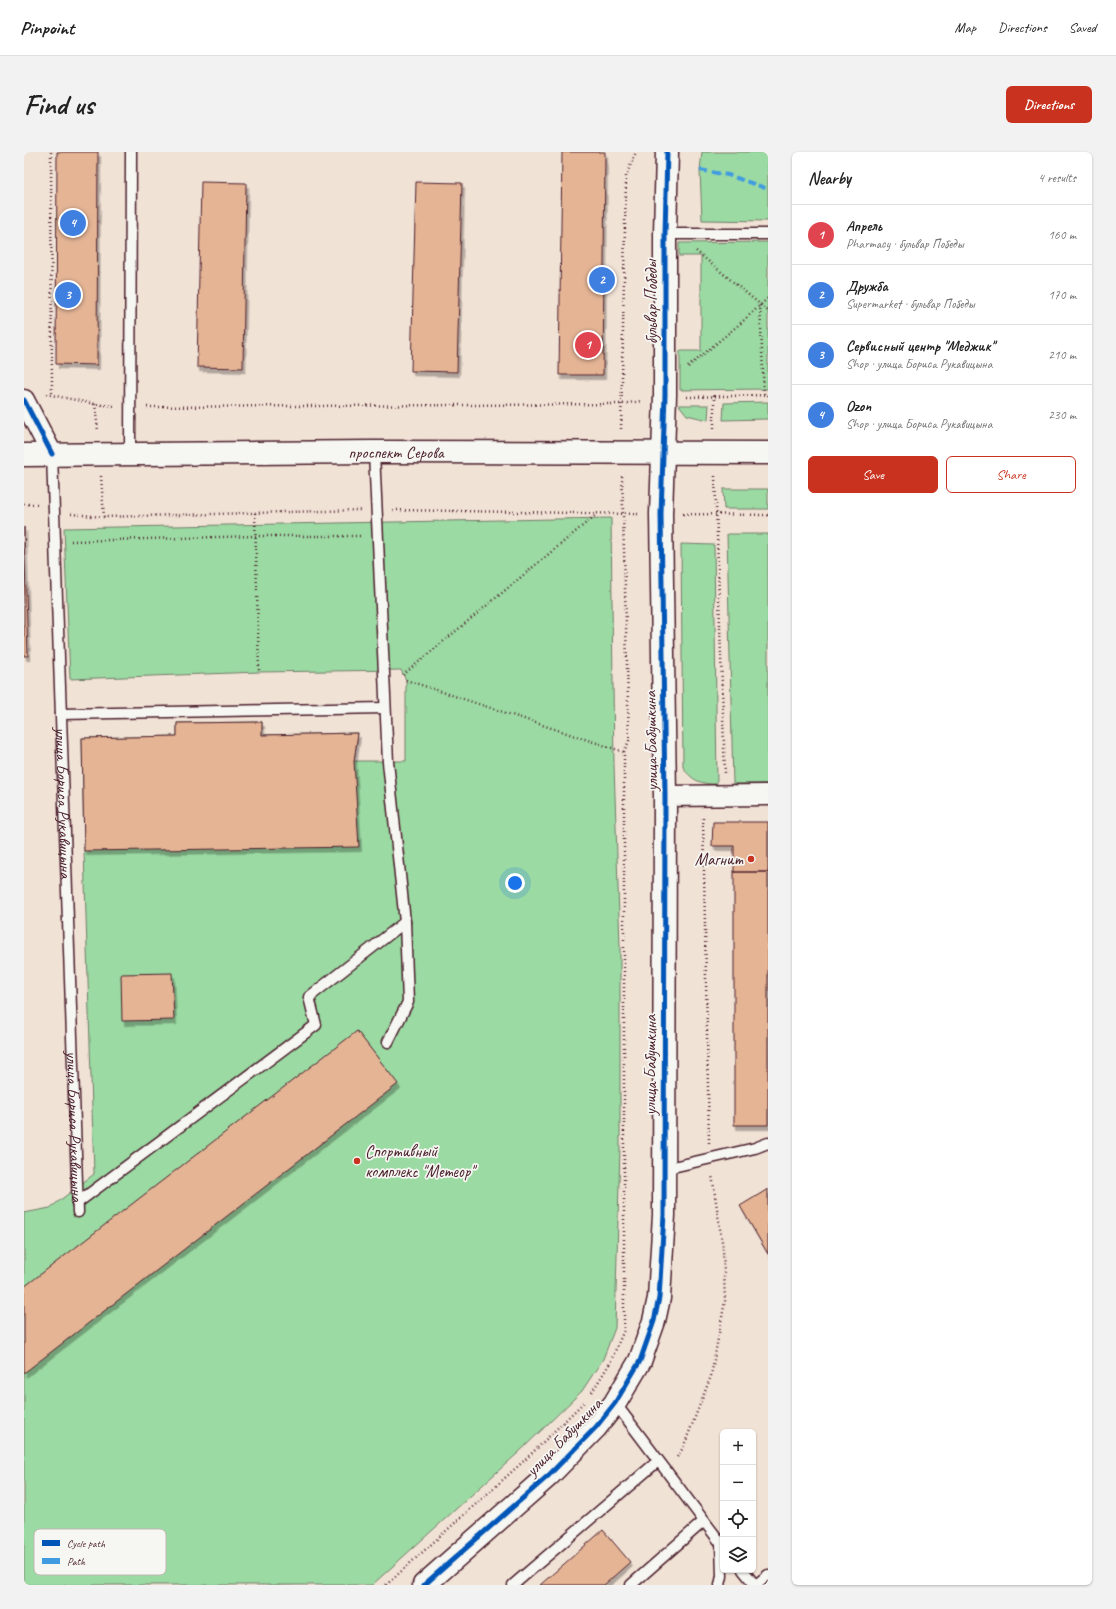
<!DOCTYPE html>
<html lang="en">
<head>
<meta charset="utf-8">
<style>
	:root { --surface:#fff; --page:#f2f2f2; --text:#222; --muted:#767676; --line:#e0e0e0; --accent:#c8321e }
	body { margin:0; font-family:Caveat,sans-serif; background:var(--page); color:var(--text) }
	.controls { position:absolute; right:12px; bottom:12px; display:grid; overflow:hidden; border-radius:6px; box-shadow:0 1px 3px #0004 }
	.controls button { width:36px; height:36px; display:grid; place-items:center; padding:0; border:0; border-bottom:1px solid var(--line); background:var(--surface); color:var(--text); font:20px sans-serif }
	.you { position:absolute; left:491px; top:731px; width:14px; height:14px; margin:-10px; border:3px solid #fff; border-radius:50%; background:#1a73e8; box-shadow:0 0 0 6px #1a73e833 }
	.badge { display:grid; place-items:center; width:26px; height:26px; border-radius:50%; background:var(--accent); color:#fff; font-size:13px; font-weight:700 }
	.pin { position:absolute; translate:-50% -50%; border:2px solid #fff; box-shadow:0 1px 4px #0006 }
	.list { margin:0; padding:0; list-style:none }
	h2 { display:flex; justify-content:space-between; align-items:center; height:52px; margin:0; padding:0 16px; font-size:17px }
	h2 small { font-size:13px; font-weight:400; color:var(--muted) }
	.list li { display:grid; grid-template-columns:26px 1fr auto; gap:12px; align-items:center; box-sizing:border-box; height:60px; padding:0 16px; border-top:1px solid var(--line) }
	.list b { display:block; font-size:15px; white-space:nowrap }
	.list p { margin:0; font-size:13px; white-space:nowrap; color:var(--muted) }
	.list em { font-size:13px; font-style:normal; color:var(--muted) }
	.actions { display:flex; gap:8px; padding:12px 16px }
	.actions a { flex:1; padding:9px 0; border:1px solid var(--accent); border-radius:6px; text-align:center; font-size:14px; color:var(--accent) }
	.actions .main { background:var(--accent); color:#fff }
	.icon { flex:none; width:22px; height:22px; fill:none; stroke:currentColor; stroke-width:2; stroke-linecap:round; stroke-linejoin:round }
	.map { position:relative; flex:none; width:744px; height:1433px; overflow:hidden; border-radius:6px }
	header { display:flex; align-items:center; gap:24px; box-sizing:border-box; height:56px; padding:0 20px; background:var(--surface); border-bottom:1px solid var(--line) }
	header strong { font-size:19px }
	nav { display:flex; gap:22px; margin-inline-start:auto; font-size:14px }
	.intro { display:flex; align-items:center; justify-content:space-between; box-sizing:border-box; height:96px; padding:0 24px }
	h1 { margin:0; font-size:28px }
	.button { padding:10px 18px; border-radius:6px; background:var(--accent); color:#fff; font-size:14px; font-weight:700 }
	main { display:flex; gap:24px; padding:0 24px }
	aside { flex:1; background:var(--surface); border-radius:6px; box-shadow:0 1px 3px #0004 }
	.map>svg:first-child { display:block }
	.green { fill:#9bdaa3; stroke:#727c67 }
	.building { fill:#e4b495; stroke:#4a1f2b; filter:url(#shadow) }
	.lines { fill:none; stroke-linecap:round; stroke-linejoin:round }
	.service-casing { stroke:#4a1f2b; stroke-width:13 }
	.minor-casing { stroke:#4a1f2b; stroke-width:23 }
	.tertiary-casing { stroke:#4a1f2b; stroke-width:25 }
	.secondary-casing { stroke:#4a1f2b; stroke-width:25 }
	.path { stroke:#4a1f2b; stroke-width:2.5; stroke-dasharray:1 3; stroke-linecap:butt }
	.service { stroke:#f6f6f2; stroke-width:10 }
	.minor { stroke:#f6f6f2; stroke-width:20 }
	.tertiary { stroke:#f6f6f2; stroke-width:22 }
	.secondary { stroke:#f6f6f2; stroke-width:22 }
	.quiet { stroke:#409be1; stroke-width:4; stroke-dasharray:8 4; stroke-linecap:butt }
	.cycleway-casing { stroke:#f6f6f2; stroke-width:8 }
	.cycleway { stroke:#0057b8; stroke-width:5 }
	.poi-dot { fill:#c8321e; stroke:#f6f6f2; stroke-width:1.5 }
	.labels { text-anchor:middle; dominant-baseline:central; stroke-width:3.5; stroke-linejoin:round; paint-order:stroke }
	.street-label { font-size:17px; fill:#4a1f2b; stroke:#f6f6f2 }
	.poi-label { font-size:17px; fill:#4a1f2b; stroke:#f6f6f2; text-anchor:end }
	.key { fill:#f6f6f2; stroke:#c2b6b6; stroke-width:1 }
	.key-label { font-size:11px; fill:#4a1f2b }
</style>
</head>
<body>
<header>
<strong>Pinpoint</strong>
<nav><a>Map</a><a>Directions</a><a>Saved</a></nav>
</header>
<div class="intro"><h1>Find us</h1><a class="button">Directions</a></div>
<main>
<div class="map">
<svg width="744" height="1433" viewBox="0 0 744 1433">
	<defs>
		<filter id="shadow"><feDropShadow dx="2.5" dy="4.5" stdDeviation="0" flood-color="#0004"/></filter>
	</defs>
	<rect width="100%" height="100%" fill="#f1e2d6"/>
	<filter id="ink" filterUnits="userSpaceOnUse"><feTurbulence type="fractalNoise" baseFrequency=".025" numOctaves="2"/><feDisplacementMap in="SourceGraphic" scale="8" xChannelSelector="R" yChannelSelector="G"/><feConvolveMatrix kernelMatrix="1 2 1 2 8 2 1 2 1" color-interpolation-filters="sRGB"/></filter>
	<g filter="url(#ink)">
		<path class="green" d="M 678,0 L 744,0 L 744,69 L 678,68 L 676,18 Z
			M 744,90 L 744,237 L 656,238 L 656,199 L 677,199 L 677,104 L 655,104 L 655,91 Z
			M 744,250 L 744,267 L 699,268 L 700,251 Z
			M 655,253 L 685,253 L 684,268 L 663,263 Z
			M 699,337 L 744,337 L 744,357 L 700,357 Z
			M 587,366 L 590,613 L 596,795 L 596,996 L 591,1176 L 579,1207 L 558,1239 L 494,1301 L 348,1433 L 0,1433 L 0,1061 L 26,1056 L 70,1022 L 60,699 L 58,586 L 153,584 L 153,571 L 238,570 L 238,583 L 334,581 L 330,609 L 382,609 L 382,528 L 377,518 L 235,520 L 46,527 L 40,376 Z
			M 703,382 L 744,382 L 744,632 L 709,632 Z
			M 657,392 L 690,393 L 693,632 C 677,632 668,629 659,615 Z"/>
		<path class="building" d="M 33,0 L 74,0 L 73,213 L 32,212 Z
			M 538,0 L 581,0 L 579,223 L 535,223 Z
			M 177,30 L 222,31 L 219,216 L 173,215 Z
			M 392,30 L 438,31 L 433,220 L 387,219 Z
			M 0,375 L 4,504 L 0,504 Z
			M 238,570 L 238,583 L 334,581 L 330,609 L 335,695 L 60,699 L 58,586 L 153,584 L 153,571 Z
			M 689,670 L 744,670 L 744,720 L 710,720 L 710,694 L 688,694 Z
			M 710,720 L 744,720 L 744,973 L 710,973 Z
			M 148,821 L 150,868 L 98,869 L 97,822 Z
			M 333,879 L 374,932 L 0,1221 L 0,1135 Z
			M 744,1037 L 744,1102 L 716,1054 Z
			M 579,1378 L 606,1410 L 580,1433 L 516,1433 Z"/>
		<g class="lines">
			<defs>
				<g id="service">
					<path d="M 641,82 L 744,82"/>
					<path d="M 350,300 L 364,610 L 381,770 L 384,850 L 364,890"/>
					<path id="s1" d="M 28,302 L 54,1060"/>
					<path d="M 106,302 L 107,0"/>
					<path d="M 37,562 L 361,556"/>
					<path d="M 640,1017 L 731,996 L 744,991"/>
					<path d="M 53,1051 L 292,873 L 285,845 L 381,770"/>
					<path d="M 591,1251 L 699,1394"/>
					<path d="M 719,1418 L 731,1433"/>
					<path d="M 489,1433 L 634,1309"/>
					<path d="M 607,1433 L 680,1369"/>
					<path d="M 696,1433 L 698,1424 L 697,1392"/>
					<path d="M 732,1433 L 744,1423"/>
				</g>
				<path id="minor" d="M 0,248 L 28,302
					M 641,644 L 744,643"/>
				<path id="tertiary" d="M 400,1433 L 525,1323 L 572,1275 L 591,1251 L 616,1209 L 630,1169 L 635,1146 L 640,1063 L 641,644 L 637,362 L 641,243 L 641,82 L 643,0"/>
				<g id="secondary">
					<path id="s2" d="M 0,303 L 350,300 L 744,301"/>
				</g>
			</defs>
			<use href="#service" class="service-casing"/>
			<use href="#minor" class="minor-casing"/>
			<use href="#tertiary" class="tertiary-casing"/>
			<use href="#secondary" class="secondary-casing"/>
			<path class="path" d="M 27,0 L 28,244
				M 672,99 L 744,159
				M 736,153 L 740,243
				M 664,215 L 718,170 L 744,146
				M 22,242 L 71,252 L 90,254
				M 690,243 L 690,279
				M 663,245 L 744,243
				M 71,252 L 74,279
				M 123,255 L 597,252 L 618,249
				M 597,277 L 602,24 L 612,0
				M 77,324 L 80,365
				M 691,324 L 701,623
				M 0,352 L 13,352
				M 369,358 L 616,362
				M 231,361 L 235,520
				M 47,362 L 80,365 L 336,358
				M 659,362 L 744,363
				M 47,389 L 232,384 L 338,384
				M 379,523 L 573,362
				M 382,528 L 600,600
				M 679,666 L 685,991
				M 568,1240 L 586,1211 L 600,1178 L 600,600 L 605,589 L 598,322
				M 653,1305 L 659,1296 L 687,1224 L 701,1149 L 699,1096 L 688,1023
				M 362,1433 L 502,1307 L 560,1250"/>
			<use href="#service" class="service"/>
			<use href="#minor" class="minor"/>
			<use href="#tertiary" class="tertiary"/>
			<use href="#secondary" class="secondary"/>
			<path class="quiet" d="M 676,18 L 704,23 L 744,37"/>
			<defs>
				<path id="cycleway" d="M 0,248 L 28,302
					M 400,1433 L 525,1323 L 572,1275 L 591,1251 L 616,1209 L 630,1169 L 635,1146 L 640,1063 L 641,644 L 637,362 L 641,243 L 641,82 L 643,0"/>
			</defs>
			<use href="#cycleway" class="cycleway-casing"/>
			<use href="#cycleway" class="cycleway"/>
		</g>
	</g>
	<g class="poi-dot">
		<circle cx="727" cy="707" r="4"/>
		<circle cx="333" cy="1009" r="4"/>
	</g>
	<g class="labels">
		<g class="street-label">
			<text transform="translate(627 150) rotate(-90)">бульвар Победы</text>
			<text stroke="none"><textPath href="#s2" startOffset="372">проспект Серова</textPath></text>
			<text transform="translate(627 589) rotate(-91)">улица Бабушкина</text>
			<text stroke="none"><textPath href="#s1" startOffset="349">улица Бориса Рукавицына</textPath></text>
			<text transform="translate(626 913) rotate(-90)">улица Бабушкина</text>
			<text stroke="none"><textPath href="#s1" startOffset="673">улица Бориса Рукавицына</textPath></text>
			<text transform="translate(540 1285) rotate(-46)">улица Бабушкина</text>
		</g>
		<g class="poi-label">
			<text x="719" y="707">Магнит</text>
			<text x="341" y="999" text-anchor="start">Спортивный<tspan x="341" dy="20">комплекс "Метеор"</tspan></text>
		</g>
	</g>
	<rect x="10" y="1377" width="132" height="46" rx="6" class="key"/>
	<rect x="18" y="1388" width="18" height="6" fill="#0057b8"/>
	<rect x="18" y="1406" width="18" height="6" fill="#409be1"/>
	<g class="key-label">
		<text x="43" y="1395">Cycle path</text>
		<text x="43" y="1413">Path</text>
	</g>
</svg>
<div class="controls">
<button>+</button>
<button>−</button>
<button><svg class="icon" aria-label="locate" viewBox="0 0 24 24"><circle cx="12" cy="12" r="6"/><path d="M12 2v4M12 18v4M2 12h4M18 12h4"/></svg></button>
<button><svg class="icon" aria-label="layers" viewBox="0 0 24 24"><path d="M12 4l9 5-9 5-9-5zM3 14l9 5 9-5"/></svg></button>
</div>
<div class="you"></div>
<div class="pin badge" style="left:564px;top:193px;background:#e0444e">1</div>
<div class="pin badge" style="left:578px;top:128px;background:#3f7fe0">2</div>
<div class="pin badge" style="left:44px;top:143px;background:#3f7fe0">3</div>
<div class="pin badge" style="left:49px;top:71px;background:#3f7fe0">4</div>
</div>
<aside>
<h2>Nearby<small>4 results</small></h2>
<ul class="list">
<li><span class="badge" style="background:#e0444e">1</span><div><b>Апрель</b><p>Pharmacy · бульвар Победы</p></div><em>160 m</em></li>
<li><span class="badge" style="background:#3f7fe0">2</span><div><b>Дружба</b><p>Supermarket · бульвар Победы</p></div><em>170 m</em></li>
<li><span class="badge" style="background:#3f7fe0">3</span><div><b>Сервисный центр &quot;Меджик&quot;</b><p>Shop · улица Бориса Рукавицына</p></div><em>210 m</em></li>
<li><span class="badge" style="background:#3f7fe0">4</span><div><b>Ozon</b><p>Shop · улица Бориса Рукавицына</p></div><em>230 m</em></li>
</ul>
<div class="actions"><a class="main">Save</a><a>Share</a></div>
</aside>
</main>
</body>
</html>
